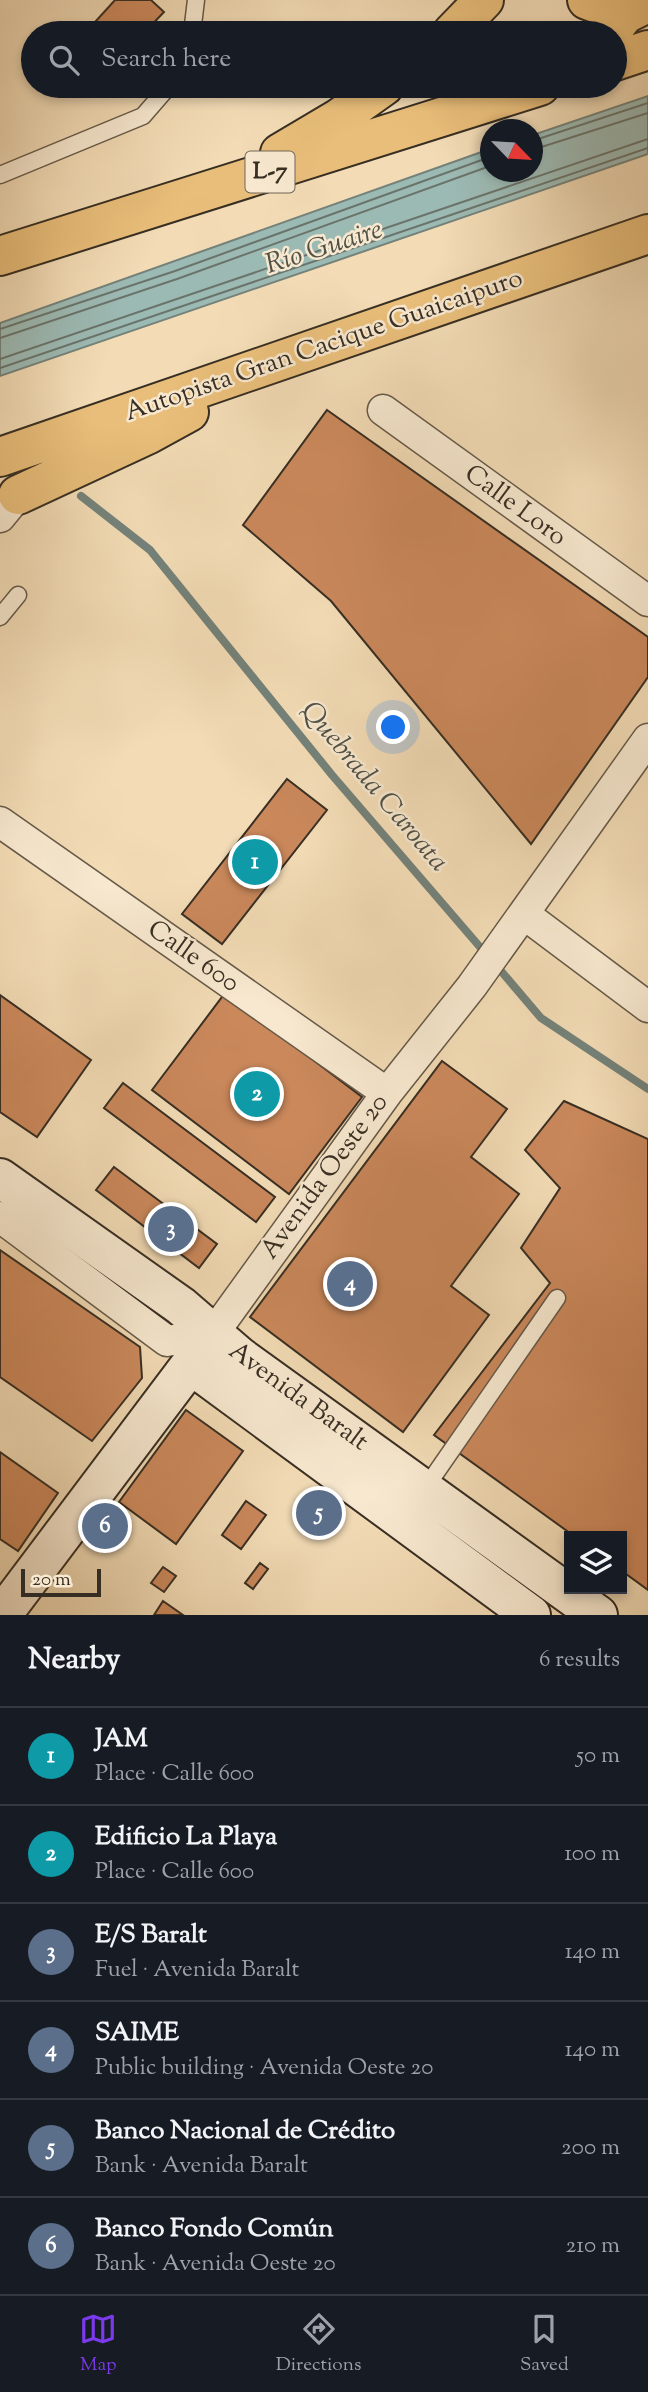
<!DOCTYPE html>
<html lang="en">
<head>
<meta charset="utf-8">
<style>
	:root { --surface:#171b24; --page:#242831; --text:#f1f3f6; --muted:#9ea1a6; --line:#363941; --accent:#7c3aed }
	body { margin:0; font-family:"Sorts Mill Goudy",serif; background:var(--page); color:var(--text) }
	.controls { position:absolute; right:21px; bottom:21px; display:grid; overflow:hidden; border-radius:0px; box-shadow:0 4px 10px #0003 }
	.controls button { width:63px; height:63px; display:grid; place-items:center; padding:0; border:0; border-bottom:2px solid var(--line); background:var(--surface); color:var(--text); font:35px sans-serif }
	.compass { position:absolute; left:480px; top:119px; width:63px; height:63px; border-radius:50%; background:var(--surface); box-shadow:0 4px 10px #0003; rotate:115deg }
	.scale { position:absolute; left:21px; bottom:18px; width:80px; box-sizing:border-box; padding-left:7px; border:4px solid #372e23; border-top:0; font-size:19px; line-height:24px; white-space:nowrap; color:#372e23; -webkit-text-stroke:5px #f7e8cf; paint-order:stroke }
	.you { position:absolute; left:394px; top:728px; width:24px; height:24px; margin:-18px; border:5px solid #fff; border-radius:50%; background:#1a73e8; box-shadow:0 0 0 10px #1a73e833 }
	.badge { display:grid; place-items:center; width:46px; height:46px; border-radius:50%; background:var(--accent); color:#fff; font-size:23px; font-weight:700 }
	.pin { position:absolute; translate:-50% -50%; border:4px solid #fff; box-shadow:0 2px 7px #0006 }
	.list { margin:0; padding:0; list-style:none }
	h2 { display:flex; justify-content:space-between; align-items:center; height:91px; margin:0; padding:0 28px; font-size:30px }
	h2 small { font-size:23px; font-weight:400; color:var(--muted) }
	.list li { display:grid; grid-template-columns:46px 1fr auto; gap:21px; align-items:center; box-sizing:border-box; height:98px; padding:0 28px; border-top:2px solid var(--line) }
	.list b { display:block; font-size:26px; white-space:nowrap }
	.list p { margin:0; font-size:23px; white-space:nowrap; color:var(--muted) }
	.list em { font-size:23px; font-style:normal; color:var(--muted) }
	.icon { flex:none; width:38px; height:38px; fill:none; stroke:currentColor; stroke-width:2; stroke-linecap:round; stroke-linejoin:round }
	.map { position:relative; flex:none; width:648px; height:1615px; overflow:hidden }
	.search { position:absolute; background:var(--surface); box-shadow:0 4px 10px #0003; left:21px; right:21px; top:21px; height:77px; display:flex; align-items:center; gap:18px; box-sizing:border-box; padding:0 24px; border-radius:38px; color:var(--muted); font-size:26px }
	.sheet { height:679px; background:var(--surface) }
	nav { display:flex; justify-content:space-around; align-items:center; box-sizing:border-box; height:98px; border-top:2px solid var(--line); background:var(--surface); font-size:19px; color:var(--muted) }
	nav a { display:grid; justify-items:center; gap:4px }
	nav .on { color:var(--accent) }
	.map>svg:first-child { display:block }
	.water { fill:#9cbab4; stroke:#74827a; stroke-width:2 }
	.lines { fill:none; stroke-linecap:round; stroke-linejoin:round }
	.shore { stroke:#6a746c; stroke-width:2 }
	.stream { stroke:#74827a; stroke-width:8 }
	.building { fill:#ca885b; stroke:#372e23; stroke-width:2 }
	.lane-casing { stroke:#665948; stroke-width:19 }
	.street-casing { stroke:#665948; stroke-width:33 }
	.secondary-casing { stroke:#372e23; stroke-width:42 }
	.highway-casing { stroke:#372e23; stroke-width:42 }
	.lane { stroke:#f7e8cf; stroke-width:16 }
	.street { stroke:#f7e8cf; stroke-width:30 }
	.secondary { stroke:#f7e8cf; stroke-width:38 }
	.highway { stroke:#e9be7a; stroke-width:38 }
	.labels { text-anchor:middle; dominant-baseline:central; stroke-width:5; stroke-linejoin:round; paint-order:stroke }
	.shield { fill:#f7e8cf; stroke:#716657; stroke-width:2 }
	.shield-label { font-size:24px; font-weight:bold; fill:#372e23 }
	.street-label { font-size:26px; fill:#372e23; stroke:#f7e8cf }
	.water-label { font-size:28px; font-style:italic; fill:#505147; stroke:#f7e8cf }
</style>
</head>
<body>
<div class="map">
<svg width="648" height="1615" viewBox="0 0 648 1615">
	<rect width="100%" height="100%" fill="#f2dbb5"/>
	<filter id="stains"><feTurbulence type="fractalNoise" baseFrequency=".00286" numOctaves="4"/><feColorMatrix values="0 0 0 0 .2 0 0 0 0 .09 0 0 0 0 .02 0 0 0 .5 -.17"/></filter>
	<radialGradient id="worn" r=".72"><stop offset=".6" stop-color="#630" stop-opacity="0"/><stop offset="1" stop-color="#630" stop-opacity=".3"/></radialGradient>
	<path class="water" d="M 648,96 L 648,154 L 0,376 L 0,323 L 490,149 L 490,172 L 532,172 L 533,135 Z"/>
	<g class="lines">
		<path class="shore" d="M 532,141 L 648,103
			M 532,150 L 648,113
			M 0,329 L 175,271 L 490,157
			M 0,338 L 177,279 L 490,166
			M 0,359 L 648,139
			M 0,368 L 648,148"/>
		<path class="stream" d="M 81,496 L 150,550 L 332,775 L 486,954
			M 495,964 L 541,1018 L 648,1089"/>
	</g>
	<path class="building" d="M 115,0 L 151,0 L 164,12 L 144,33 L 85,33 Z
		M 327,410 L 648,637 L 648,677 L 531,844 L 331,601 L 243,525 Z
		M 287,779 L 327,810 L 222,944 L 182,914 Z
		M 225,993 L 362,1097 L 289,1194 L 152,1090 Z
		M 0,995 L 91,1060 L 37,1137 L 0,1112 Z
		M 442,1061 L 507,1109 L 471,1157 L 519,1194 L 451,1286 L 489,1315 L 403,1432 L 250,1317 Z
		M 123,1083 L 275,1197 L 256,1222 L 104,1108 Z
		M 564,1101 L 648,1139 L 648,1590 L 622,1571 L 622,1536 L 574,1536 L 434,1435 L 550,1283 L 521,1248 L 560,1188 L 525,1150 Z
		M 114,1167 L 217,1244 L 199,1268 L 96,1190 Z
		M 0,1250 L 140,1347 L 142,1378 L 92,1441 L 0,1377 Z
		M 186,1410 L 243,1451 L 176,1544 L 119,1502 Z
		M 0,1452 L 58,1493 L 18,1551 L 0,1539 Z
		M 246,1501 L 266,1515 L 241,1549 L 222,1535 Z
		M 260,1563 L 268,1569 L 253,1589 L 245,1583 Z
		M 163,1567 L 176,1576 L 164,1592 L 151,1583 Z
		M 163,1601 L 183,1615 L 154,1615 Z"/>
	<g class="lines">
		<defs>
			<path id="lane" d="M 192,33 L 196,0
				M 0,175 L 143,116 L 169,86
				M 0,617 L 18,595
				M 424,1490 L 557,1298"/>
			<path id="street" d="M 383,410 L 648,601
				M 0,517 L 18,495
				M 0,822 L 387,1093
				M 524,914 L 648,1007
				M 0,1217 L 167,1341 L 213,1334 L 387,1093 L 472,986 L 648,739"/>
			<path id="secondary" d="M 0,1178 L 181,1306 L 239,1356 L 598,1615
				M 191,1365 L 531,1615
				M 2,1615 L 206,1344"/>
			<path id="highway" d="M 587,0 L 625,14
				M 452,33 L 484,0
				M 610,33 L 625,14 L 648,3
				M 615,61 L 648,50
				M 280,153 L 339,118 L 384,86
				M 0,256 L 540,86
				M 0,457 L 648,234
				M 18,495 L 147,435 L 189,412"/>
		</defs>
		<use href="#lane" class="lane-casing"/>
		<use href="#street" class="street-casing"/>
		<use href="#secondary" class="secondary-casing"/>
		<use href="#highway" class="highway-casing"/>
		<use href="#lane" class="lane"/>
		<use href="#street" class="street"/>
		<use href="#secondary" class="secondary"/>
		<use href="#highway" class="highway"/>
	</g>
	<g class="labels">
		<rect class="shield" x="245.5" y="151.5" width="49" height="41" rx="5"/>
		<g class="shield-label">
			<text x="270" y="172">L-7</text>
		</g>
		<g class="street-label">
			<text transform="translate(324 346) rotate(-19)">Autopista Gran Cacique Guaicaipuro</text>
			<text transform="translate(515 506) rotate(36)">Calle Loro</text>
			<text transform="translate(193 957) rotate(35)">Calle 600</text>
			<text transform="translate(325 1177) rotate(-54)">Avenida Oeste 20</text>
			<text transform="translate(298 1397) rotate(36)">Avenida Baralt</text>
		</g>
		<g class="water-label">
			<text transform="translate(324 248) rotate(-18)">Río Guaire</text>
			<text transform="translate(374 787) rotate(50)">Quebrada Caroata</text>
		</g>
	</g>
	<rect width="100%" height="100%" filter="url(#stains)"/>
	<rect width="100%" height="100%" fill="url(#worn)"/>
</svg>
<div class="controls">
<button><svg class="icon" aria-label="layers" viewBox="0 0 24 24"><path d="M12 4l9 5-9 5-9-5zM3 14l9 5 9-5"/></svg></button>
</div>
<svg class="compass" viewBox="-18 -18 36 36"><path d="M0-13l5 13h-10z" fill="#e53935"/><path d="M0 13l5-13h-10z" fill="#9ea1a6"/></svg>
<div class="scale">20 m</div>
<div class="you"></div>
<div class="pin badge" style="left:255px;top:862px;background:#0f9aa8">1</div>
<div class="pin badge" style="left:257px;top:1094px;background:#0f9aa8">2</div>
<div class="pin badge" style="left:171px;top:1229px;background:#5c6f8a">3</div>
<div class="pin badge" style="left:350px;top:1284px;background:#5c6f8a">4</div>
<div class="pin badge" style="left:319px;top:1513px;background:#5c6f8a">5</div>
<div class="pin badge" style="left:105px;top:1526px;background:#5c6f8a">6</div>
<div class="search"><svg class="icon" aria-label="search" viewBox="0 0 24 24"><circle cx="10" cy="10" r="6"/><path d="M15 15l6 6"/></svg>Search here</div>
</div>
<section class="sheet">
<h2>Nearby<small>6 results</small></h2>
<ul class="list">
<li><span class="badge" style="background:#0f9aa8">1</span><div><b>JAM</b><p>Place · Calle 600</p></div><em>50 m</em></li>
<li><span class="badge" style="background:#0f9aa8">2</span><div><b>Edificio La Playa</b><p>Place · Calle 600</p></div><em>100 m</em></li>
<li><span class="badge" style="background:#5c6f8a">3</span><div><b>E/S Baralt</b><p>Fuel · Avenida Baralt</p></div><em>140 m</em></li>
<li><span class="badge" style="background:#5c6f8a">4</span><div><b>SAIME</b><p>Public building · Avenida Oeste 20</p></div><em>140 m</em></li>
<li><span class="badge" style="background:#5c6f8a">5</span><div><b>Banco Nacional de Crédito</b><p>Bank · Avenida Baralt</p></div><em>200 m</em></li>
<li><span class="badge" style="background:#5c6f8a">6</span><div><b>Banco Fondo Común</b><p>Bank · Avenida Oeste 20</p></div><em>210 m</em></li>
</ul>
</section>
<nav>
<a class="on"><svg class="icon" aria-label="map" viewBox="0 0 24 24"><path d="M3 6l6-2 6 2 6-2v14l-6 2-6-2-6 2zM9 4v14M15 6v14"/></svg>Map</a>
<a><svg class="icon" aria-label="directions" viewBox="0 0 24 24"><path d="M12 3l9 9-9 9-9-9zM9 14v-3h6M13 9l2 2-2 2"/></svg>Directions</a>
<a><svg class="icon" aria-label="saved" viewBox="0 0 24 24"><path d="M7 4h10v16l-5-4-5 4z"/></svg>Saved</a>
</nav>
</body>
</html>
